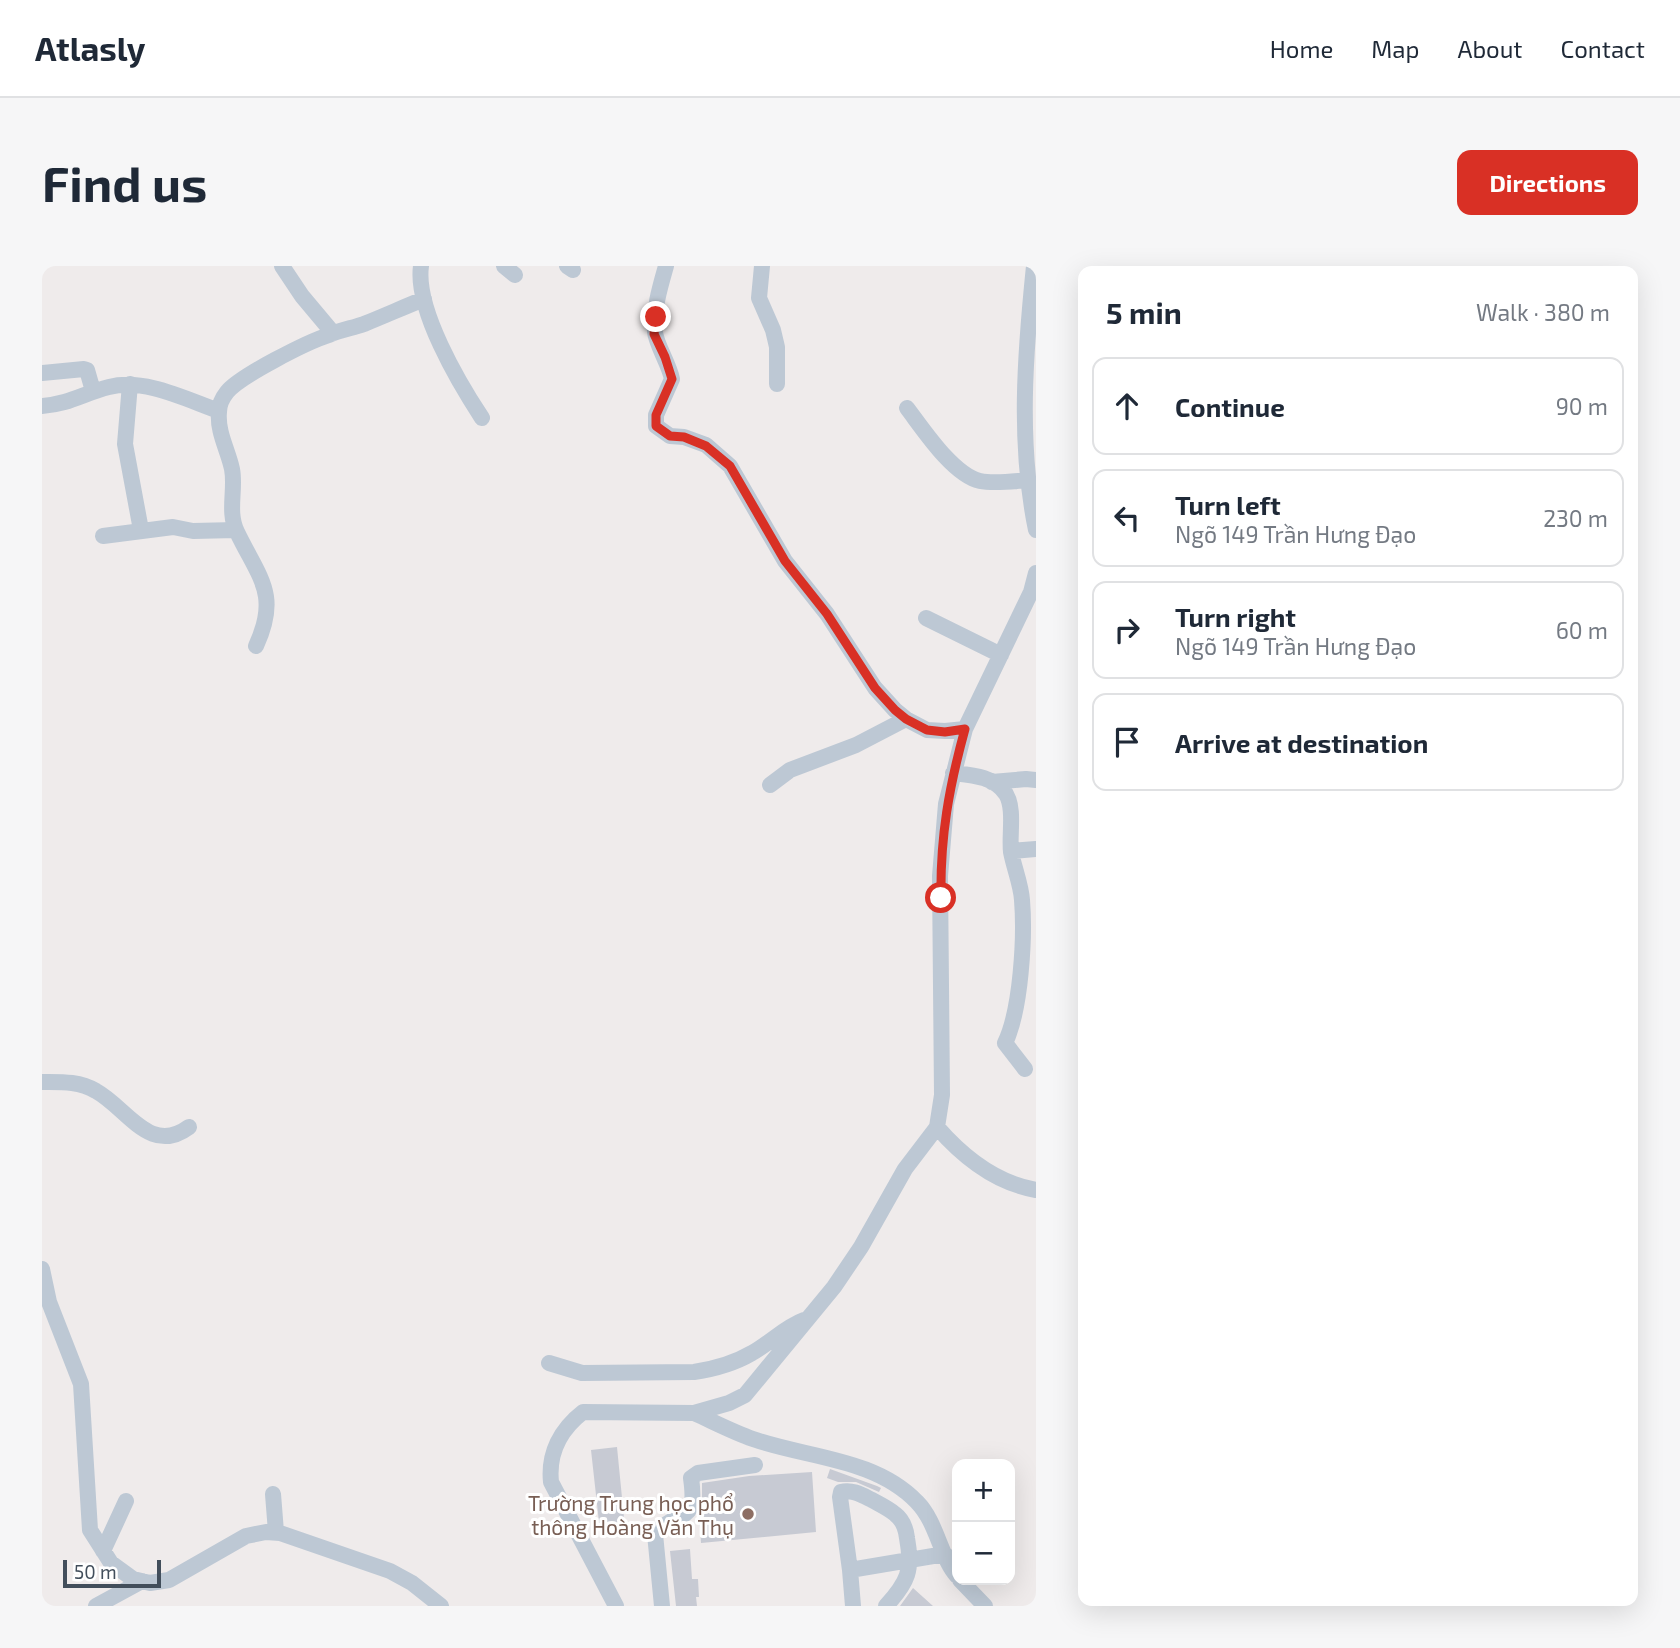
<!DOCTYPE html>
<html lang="en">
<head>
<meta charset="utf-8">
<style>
	:root { --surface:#fff; --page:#f6f6f7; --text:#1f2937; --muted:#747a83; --line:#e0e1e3; --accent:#d93025 }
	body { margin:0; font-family:"Exo 2",sans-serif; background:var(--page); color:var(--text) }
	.controls { position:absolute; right:21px; bottom:21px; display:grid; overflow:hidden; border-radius:14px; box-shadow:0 7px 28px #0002 }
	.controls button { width:63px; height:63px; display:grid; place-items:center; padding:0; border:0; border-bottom:2px solid var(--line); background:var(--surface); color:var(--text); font:35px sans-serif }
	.scale { position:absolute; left:21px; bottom:18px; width:98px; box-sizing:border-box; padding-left:7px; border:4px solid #424e5b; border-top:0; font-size:19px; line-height:24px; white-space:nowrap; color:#424e5b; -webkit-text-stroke:5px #fff; paint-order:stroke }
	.stop { position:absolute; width:21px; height:21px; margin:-16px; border:5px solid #d93025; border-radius:50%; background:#fff }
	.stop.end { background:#d93025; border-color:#fff; box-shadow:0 2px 7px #0008 }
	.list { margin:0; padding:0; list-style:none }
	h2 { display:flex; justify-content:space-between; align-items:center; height:91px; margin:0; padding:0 28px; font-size:30px }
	h2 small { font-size:23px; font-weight:400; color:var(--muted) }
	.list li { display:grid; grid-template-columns:46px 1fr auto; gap:21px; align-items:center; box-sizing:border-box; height:98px; margin:0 14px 14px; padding:0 14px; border:2px solid var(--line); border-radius:14px }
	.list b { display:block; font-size:26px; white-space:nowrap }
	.list p { margin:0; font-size:23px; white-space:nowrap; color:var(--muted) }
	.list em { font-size:23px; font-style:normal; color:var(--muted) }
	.icon { flex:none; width:38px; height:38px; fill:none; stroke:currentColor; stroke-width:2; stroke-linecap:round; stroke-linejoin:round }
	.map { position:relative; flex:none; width:994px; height:1340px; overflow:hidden; border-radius:14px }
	header { display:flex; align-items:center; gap:42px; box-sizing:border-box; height:98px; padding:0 35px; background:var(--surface); border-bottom:2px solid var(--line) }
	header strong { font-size:33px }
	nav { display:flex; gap:38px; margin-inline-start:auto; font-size:24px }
	.intro { display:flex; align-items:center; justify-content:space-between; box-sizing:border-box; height:168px; padding:0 42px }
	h1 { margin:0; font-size:49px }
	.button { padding:18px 32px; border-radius:14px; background:var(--accent); color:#fff; font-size:24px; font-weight:700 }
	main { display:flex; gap:42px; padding:0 42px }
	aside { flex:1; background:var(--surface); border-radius:14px; box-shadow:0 7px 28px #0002 }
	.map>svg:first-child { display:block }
	.building { fill:#c7cad3 }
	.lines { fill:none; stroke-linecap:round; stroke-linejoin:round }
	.minor { stroke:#bdc8d4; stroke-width:16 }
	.route { stroke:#d93025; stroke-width:9 }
	.education-dot { fill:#8d6e63; stroke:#fff; stroke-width:2.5 }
	.labels { text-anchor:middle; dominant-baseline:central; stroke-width:6; stroke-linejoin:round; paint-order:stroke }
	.education-label { font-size:21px; fill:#785e54; stroke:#fff; text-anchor:end }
</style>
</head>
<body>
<header>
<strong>Atlasly</strong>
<nav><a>Home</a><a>Map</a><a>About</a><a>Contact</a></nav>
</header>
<div class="intro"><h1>Find us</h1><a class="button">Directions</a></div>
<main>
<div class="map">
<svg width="994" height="1340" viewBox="0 0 994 1340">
	<rect width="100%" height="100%" fill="#efebeb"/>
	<path class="building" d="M 575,1181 L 583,1262 L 558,1265 L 549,1184 Z
		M 788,1203 L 835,1220 L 839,1222 L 837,1226 L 814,1216 L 796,1216 L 785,1212 Z
		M 770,1206 L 774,1266 L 659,1277 L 657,1248 L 660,1238 L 660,1217 L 707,1210 Z
		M 648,1283 L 650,1313 L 656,1313 L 657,1331 L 654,1331 L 655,1340 L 634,1340 L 628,1285 Z
		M 871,1322 L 891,1340 L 858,1340 Z"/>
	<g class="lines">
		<path class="minor" d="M 240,0 L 260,30 L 291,67
			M 379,0 C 373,43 417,117 440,152
			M 462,0 L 473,9
			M 525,0 L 531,4
			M 624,0 C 618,21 611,44 613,66 C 614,78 627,98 630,113 L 614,149 L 614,160 L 628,170 L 642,171 L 664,179 L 688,200 L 743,295 L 785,348 L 833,422 L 853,444 L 864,453 L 885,464 L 903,465 L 923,463
			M 720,0 L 717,32 L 731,64 L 735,81 L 735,118
			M 992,0 C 983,88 976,177 994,264
			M 0,107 L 42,103 L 45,104 L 51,125
			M 88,118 L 83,178 L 99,264
			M 0,140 C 28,138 42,127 67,121 C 103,112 143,133 177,145
			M 865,142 C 881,163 911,209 938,215 C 953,218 972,215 987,214
			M 61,270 L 131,261 L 151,265 L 194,264
			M 884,352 L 959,389
			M 214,380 C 238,328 217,312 195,266 C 185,246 194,223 190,203 C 186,184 175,166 177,146 C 177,139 181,131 185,126 C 198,110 265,76 287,69 C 298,64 311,62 322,58 C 342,50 362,41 382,33
			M 911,507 C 929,509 952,510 964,528 C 973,543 967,569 969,586 C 972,602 979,618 980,634 C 983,671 979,744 963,777 L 983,803
			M 950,516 L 984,513 L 994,514
			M 728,519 L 748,504 L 814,479 L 864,453
			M 969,585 L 994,583
			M 0,816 C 19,816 37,815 54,825 C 85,842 108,890 147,861
			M 895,861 C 921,891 954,917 994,924
			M 0,1003 L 7,1036 L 39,1118 L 48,1264 L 69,1297 L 91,1313 L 108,1317 L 127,1314 L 204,1270 L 224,1266 L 238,1267 L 348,1305 L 370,1317 L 399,1340
			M 507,1097 L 540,1107 L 652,1106 C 672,1103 693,1097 710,1087 C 728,1077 743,1061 762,1054
			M 652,1147 C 672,1156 691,1166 711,1173 C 765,1192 833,1192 875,1236 C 895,1256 899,1293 915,1310
			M 231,1228 L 234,1266
			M 61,1285 L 84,1235
			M 808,1304 L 798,1231 L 799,1226 C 810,1223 820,1229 830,1234 C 837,1238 846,1242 853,1248 C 861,1254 864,1263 865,1272 C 871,1304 866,1316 844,1340
			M 918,1314 L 943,1340
			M 54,1340 L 100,1315
			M 574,1340 L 509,1216 C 506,1187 519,1163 541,1146 L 652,1147 L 687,1137 L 703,1129 L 792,1021 L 819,981 L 863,903 L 895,861 L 900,829 L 898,610 L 904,538 L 923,463 L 989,326 L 994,307
			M 620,1340 L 613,1268 C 637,1241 656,1261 649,1212 L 656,1207 L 713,1199
			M 811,1340 L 808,1304 L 903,1288"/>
	</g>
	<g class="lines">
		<path class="route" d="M 614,51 L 612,68 L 623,91 L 630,113 L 614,149 L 614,160 L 628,170 L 642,171 L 664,180 L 688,200 L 743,295 L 785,348 L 833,422 L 853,444 L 864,453 L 885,464 L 903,466 L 923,463 C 907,521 898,571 899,632"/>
	</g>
	<circle class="education-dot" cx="706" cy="1248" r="7"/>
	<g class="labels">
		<g class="education-label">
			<text x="692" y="1236">Trường Trung học phổ<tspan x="692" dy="24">thông Hoàng Văn Thụ</tspan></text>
		</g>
	</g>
</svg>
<div class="controls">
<button>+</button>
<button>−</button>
</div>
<div class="scale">50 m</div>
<div class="stop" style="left:899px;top:632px"></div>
<div class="stop end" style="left:614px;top:51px"></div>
</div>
<aside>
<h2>5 min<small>Walk · 380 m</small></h2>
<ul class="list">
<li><svg class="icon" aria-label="ahead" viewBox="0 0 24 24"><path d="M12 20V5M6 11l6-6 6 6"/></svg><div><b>Continue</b></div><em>90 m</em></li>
<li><svg class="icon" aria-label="left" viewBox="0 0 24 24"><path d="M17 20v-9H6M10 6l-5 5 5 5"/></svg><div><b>Turn left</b><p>Ngõ 149 Trần Hưng Đạo</p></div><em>230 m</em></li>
<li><svg class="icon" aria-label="right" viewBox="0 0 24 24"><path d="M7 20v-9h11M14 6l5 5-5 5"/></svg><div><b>Turn right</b><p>Ngõ 149 Trần Hưng Đạo</p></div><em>60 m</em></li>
<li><svg class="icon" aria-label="arrive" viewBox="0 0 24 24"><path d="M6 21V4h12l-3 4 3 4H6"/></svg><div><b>Arrive at destination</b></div></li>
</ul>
</aside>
</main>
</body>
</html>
